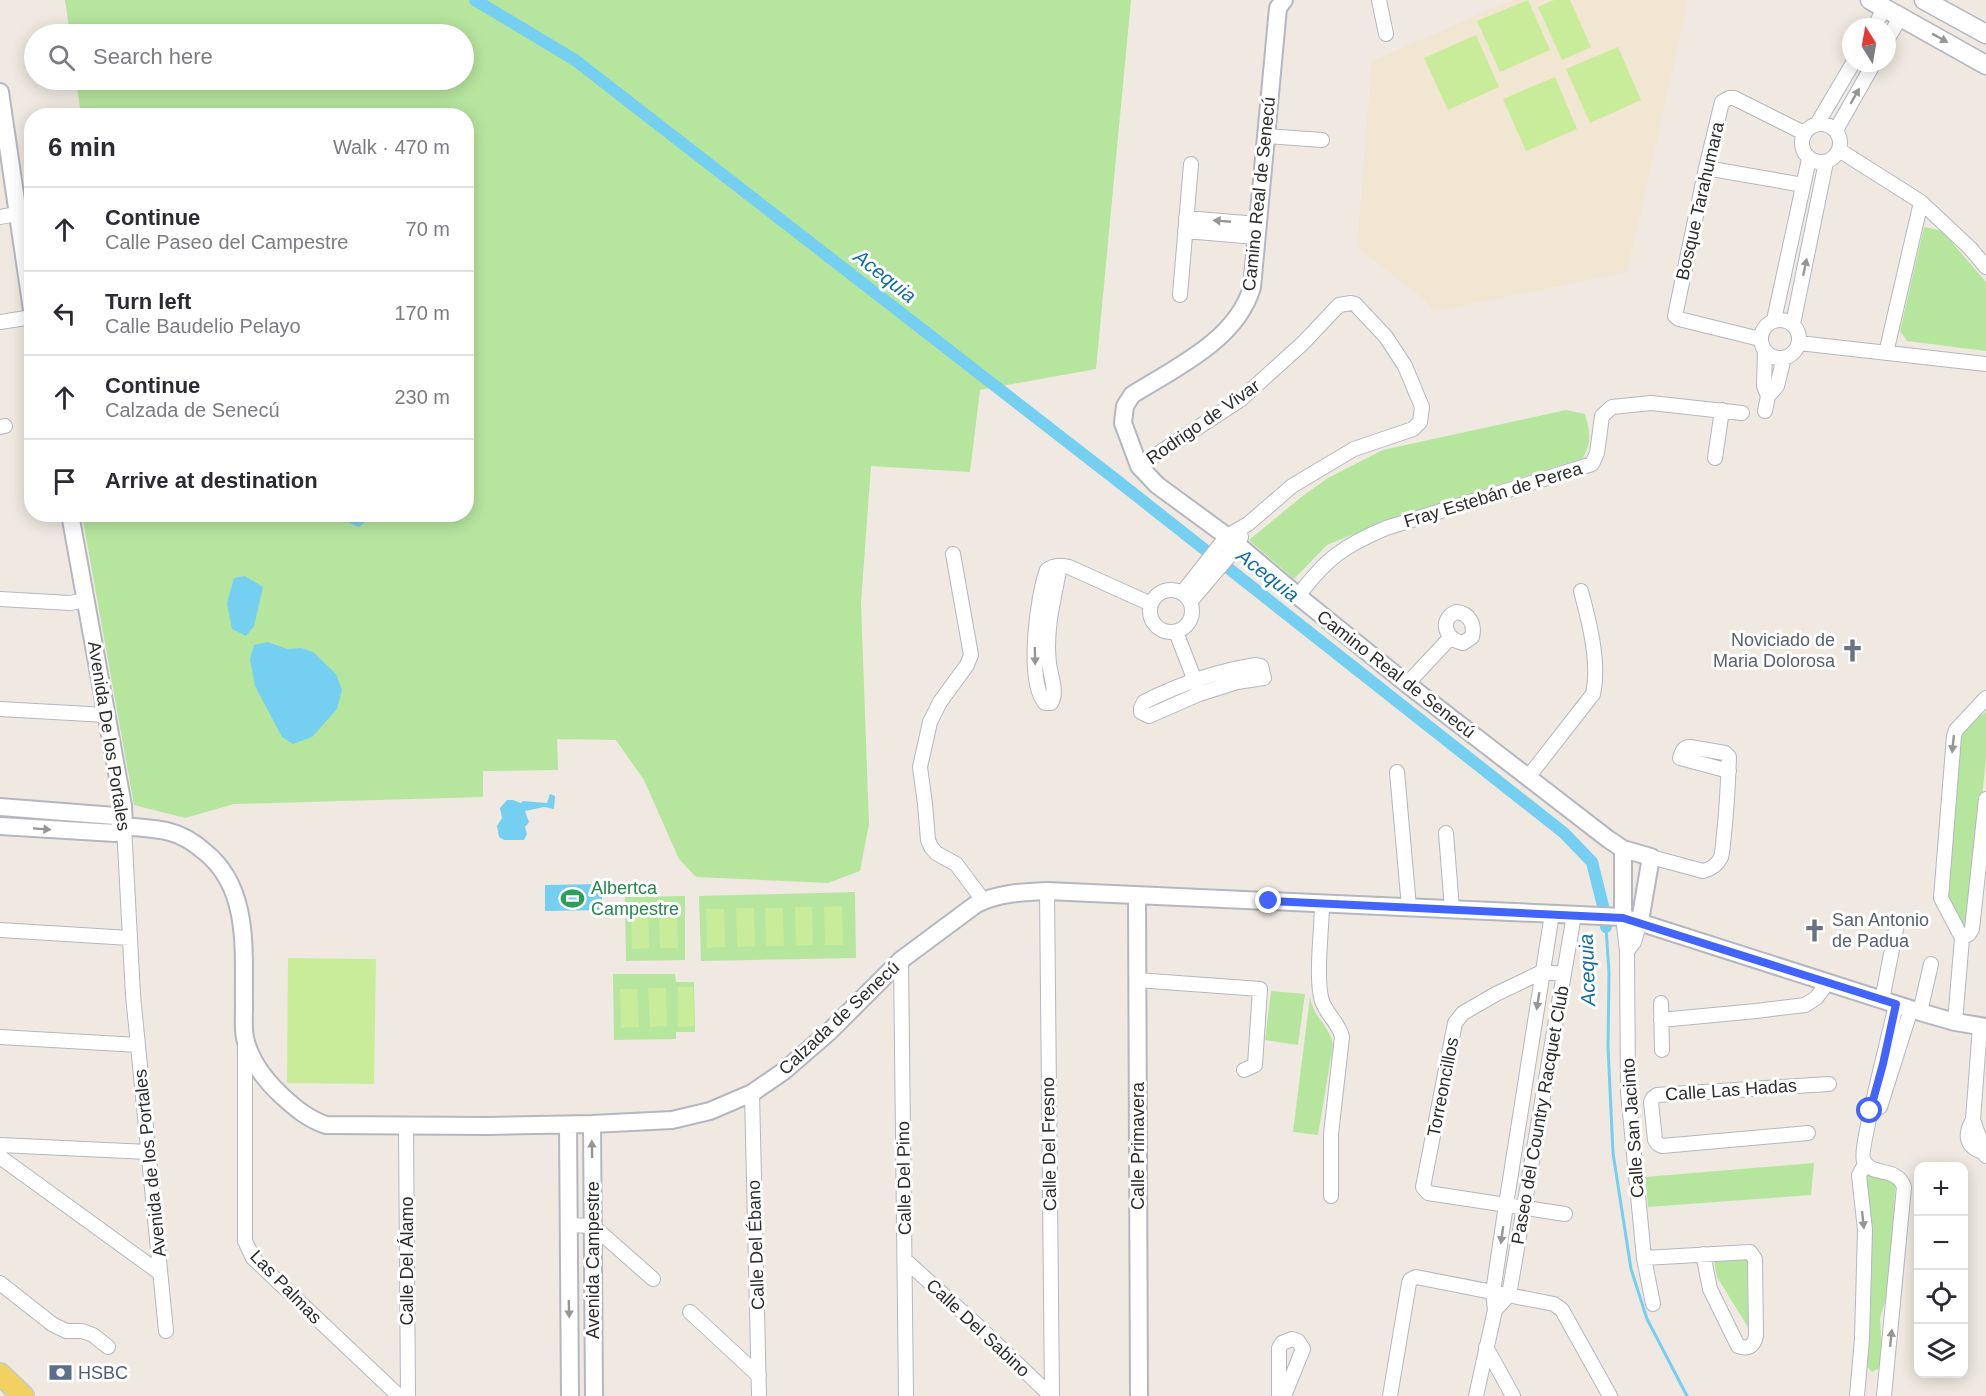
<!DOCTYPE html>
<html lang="en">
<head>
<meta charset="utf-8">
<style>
	:root { --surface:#fff; --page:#f2f2f3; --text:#2b2b33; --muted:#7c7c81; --line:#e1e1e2 }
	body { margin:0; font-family:Helvetica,sans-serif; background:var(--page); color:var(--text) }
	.controls { position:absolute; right:18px; bottom:18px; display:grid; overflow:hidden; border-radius:12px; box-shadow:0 3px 15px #0003 }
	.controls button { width:54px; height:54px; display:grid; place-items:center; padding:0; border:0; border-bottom:2px solid var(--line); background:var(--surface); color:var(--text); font:30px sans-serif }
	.compass { position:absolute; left:1842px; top:18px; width:54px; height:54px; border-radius:50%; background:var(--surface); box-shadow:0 3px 15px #0003; rotate:349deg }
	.stop { position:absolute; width:18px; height:18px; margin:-14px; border:4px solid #4264fb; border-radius:50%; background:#fff }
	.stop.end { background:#4264fb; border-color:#fff; box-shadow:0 2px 6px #0008 }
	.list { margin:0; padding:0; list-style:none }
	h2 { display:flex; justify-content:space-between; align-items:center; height:78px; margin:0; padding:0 24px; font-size:26px }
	h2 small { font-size:20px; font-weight:400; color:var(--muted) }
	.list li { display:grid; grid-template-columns:39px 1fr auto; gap:18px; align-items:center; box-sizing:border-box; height:84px; padding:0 24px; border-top:2px solid var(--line) }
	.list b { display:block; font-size:22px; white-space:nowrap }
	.list p { margin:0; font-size:20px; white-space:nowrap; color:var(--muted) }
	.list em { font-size:20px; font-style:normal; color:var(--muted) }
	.icon { flex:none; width:33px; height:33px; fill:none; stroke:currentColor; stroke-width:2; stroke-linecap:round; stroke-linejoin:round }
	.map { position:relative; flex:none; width:1986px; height:1396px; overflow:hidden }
	.search { position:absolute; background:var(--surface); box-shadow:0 3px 15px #0003; left:24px; top:24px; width:450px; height:66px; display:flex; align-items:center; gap:15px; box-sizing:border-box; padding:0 21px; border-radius:33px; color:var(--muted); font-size:22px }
	.panel { position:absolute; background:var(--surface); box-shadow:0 3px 15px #0003; left:24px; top:108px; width:450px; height:414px; border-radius:24px }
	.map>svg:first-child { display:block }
	.education { fill:#f0e6d1 }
	.green { fill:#b6e59e }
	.pitch { fill:#c9ec9a }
	.water { fill:#75cff0 }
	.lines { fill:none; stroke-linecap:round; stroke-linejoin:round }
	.stream { stroke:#75cff0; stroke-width:3 }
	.canal { stroke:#75cff0; stroke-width:12 }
	.minor-casing { stroke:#b4b7c1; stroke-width:16 }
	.tertiary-casing { stroke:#b4b7c1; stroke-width:20 }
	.secondary-casing { stroke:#b4b7c1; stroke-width:21 }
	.primary-casing { stroke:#c9c9c9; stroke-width:24 }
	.minor { stroke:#fff; stroke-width:14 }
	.tertiary { stroke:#fff; stroke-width:16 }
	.secondary { stroke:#fff; stroke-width:18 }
	.primary { stroke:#f2d163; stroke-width:21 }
	.oneway { fill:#969696 }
	.route { stroke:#4264fb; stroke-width:8 }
	.labels { text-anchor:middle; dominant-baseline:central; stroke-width:6; stroke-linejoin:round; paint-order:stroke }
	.street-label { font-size:18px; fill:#2e2e2e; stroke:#fff }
	.worship-label { font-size:18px; fill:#5b616d; stroke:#fff; text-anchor:end }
	.leisure-label { font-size:18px; fill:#27864d; stroke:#fff; text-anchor:start }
	.service-label { font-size:18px; fill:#4e5e75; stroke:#fff; text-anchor:start }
	.water-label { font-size:20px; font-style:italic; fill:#0d6fa3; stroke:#fff }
</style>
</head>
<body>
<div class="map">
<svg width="1986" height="1396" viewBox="0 0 1986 1396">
	<rect width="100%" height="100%" fill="#efe9e1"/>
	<path class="education" d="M 1512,0 L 1688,0 L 1627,272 L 1432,312 L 1426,301 L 1357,247 L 1372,61 Z"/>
	<path class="green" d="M 65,0 L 1131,0 L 1096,369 L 980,390 L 970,472 L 871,466 L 861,603 L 869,824 L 860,871 L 828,883 L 696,877 L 679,859 L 644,780 L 616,740 L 557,739 L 558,770 L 483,771 L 483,797 L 234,804 L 185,818 L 134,805 L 82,515 L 466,514 L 466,116 L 81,115 L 76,80 L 464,80 L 464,34 L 70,34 Z
		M 1924,227 L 1942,231 L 1986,282 L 1986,351 L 1907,341 L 1900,331 Z
		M 1566,410 L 1585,414 C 1590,432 1592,441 1583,458 L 1396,517 L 1327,545 L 1294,579 L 1249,540 L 1304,495 L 1328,478 L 1383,450 Z
		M 1986,712 L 1986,758 L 1969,927 L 1966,928 L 1961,926 L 1947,899 L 1960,737 L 1971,722 Z
		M 855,892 L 856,958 L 701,961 L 699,896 Z
		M 685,896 L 685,960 L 626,961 L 625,897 Z
		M 613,974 L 675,974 L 676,982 L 694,982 L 695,1032 L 676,1032 L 676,1039 L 614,1040 Z
		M 1271,991 L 1305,994 L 1298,1045 L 1265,1040 Z
		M 1310,997 C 1314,1019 1330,1026 1333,1045 L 1318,1135 L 1293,1132 Z
		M 1814,1163 L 1811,1195 L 1648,1207 L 1645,1177 Z
		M 1871,1173 L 1896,1179 L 1888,1291 L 1880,1318 L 1882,1352 L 1879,1368 L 1872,1372 L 1866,1365 C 1870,1347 1868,1328 1871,1309 L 1863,1175 Z
		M 1747,1257 L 1748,1327 L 1717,1277 L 1714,1261 Z"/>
	<path class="pitch" d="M 1528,0 L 1550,50 L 1500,72 L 1477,21 Z
		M 1554,0 L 1570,0 L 1591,47 L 1562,60 L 1538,7 Z
		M 1476,35 L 1499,87 L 1448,110 L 1424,58 Z
		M 1618,47 L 1641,100 L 1590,123 L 1566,69 Z
		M 1555,77 L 1577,129 L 1526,151 L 1503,99 Z
		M 842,906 L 843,945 L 825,945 L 824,907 Z
		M 795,907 L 812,907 L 813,945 L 796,946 Z
		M 736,908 L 754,908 L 755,946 L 737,947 Z
		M 765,908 L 783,908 L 784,946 L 766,946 Z
		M 677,909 L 678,948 L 660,948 L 659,910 Z
		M 706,909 L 724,909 L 725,947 L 707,948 Z
		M 631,910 L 648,910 L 649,948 L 632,949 Z
		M 288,958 L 376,959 L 374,1084 L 287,1083 Z
		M 678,987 L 693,987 L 694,1026 L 678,1027 Z
		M 648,988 L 666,988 L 667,1026 L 650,1027 Z
		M 620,989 L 637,989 L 639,1027 L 621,1028 Z"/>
	<path class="water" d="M 340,515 L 367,515 L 367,520 L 359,527 L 343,520 Z
		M 245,576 L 263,587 L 254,626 L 246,636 L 232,629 L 227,603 L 234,578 Z
		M 268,642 L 287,649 L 301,648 L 313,652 L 336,674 L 342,690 L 337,709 L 312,737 L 293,744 L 282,737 L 255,686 L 250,659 L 254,645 Z
		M 550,794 L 555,796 L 554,809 L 544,807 L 525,811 L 529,822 L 525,827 L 527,834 L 524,840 L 504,840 L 499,837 L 497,826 L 502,818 L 500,808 L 507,800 L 513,800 L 521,803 L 523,801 L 547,803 Z
		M 602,884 L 602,910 L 545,911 L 545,885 Z"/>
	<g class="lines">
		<path class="stream" d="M 1606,927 L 1609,973 L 1608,1047 L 1613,1153 L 1631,1269 L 1647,1319 L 1687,1396"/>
		<path class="canal" d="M 475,0 L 575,60 L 1119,482 L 1564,833 L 1592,862 L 1603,906 L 1606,927"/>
		<defs>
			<path id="minor" d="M 1379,0 L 1386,34
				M 1874,27 L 1885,7
				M 1887,40 L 1901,16
				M1802 143a19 19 0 1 1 38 0a19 19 0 1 1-38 0Z
				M 1817,124 L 1853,63
				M 1836,130 L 1874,63
				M 1265,136 L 1322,140
				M 1839,150 L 1921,202 L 1970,248 L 1986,267
				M 1706,168 L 1803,185
				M 0,217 L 16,214
				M 1186,218 L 1257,224
				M 1185,231 L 1256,237
				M 1180,295 L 1191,164
				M1761 339a19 19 0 1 1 38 0a19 19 0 1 1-38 0Z
				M 1774,320 L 1809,159
				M 0,322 L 32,317
				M 1793,324 L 1826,162
				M 1760,339 L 1679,319 L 1675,316 L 1706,168 L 1722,102 L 1729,98 L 1734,98 L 1804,133
				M 1799,343 L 1986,364
				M 1765,351 L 1764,386 L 1768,396
				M 1886,353 L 1921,202
				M 1765,411 L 1768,396 L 1777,386 L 1784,358
				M 0,427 L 5,426
				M 1715,458 L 1722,410
				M 1139,466 L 1240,400 L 1303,343 L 1339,305 L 1351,303 L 1355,304 L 1386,337 L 1405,366 L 1422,407 L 1420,422 L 1413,429 L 1354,449 L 1292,486 L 1248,524 L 1227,536 L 1182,593
				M 953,554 L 971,655 L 967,665 L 940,702 L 930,722 L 920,767 L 925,804 L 928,840 L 931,847 L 936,853 L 956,864 L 983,900
				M 1060,566 C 1054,598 1045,630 1049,663 C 1050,674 1058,693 1051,703 L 1045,703 C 1026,681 1037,596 1047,570 C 1053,565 1062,565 1069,567 L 1151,604
				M1150 611a21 21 0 1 1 42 0a21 21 0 1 1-42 0Z
				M 1298,596 C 1326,559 1343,546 1386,528 L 1592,464 L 1597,453 L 1602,416 L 1612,407 L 1651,403 L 1742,413
				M 0,599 L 70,603 L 86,600
				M 1190,602 L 1230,555 L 1241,537
				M 1456,612 C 1470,613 1475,625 1472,637 L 1463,643 C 1446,640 1438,620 1456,612 Z
				M 1176,632 L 1197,686
				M 1256,665 L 1261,666 L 1264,678 L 1237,682 L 1199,694 L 1149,716 L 1141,712 L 1141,708 L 1144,702 C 1180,684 1216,671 1256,665 Z
				M 1407,684 L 1450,638
				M 0,709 L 106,715
				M 1397,772 L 1409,907
				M 1529,776 L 1593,694 C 1600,663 1589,621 1581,591
				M 124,826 L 133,995 L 166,1331
				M 1446,833 L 1452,909
				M 1651,857 L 1703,871 C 1711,869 1717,866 1721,857 C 1723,851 1723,841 1724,834 C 1727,808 1728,783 1729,757 L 1725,753 L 1690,747 C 1683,747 1682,752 1680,758 L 1729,771
				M 1047,891 L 1052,1396
				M 1322,903 C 1322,929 1315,978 1322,1001 C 1327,1015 1339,1023 1342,1037 L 1331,1134 L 1331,1196
				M 1623,917 L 1627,951 L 1628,1092 L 1644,1258 L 1653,1304
				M 0,930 L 130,938
				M 1962,938 L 1941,898 L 1954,736 L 1956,730 L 1986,698
				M 1962,938 L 1969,934 L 1972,929 L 1986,799
				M 1627,951 L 1634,942 L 1640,921
				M 901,960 L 906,1396
				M 1564,974 L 1542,972 L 1496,994 L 1463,1013 L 1455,1023 L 1423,1187 L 1428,1193 L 1565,1214
				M 1137,980 L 1260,989 L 1255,1065 L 1244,1070
				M 1882,1000 L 1897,924
				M 1661,1003 L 1662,1050
				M 1920,1012 L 1931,964
				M 1661,1020 L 1756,1011 L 1805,1005 L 1816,998 L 1823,989 L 1824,981
				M 1955,1022 L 1962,938
				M 1980,1026 L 1973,1120 L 1986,1156
				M 0,1037 L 138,1045
				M 245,1042 L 245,1241 L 253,1258 L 399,1396
				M 752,1093 L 759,1396
				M 1880,1107 L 1911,1009
				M 1973,1120 C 1964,1134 1966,1147 1983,1152
				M 406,1125 L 408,1396
				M 1808,1133 L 1662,1146 L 1658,1144 L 1655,1140 L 1651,1102 L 1653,1098 L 1657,1095 L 1829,1084
				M 0,1145 L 148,1152
				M 0,1157 L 160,1273
				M 568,1225 L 593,1226 L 653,1279
				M 1644,1258 L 1750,1252 L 1755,1259 L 1756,1336 C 1754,1346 1748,1350 1738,1346 L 1710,1289 L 1703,1254
				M 905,1260 L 979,1327 L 1051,1396
				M 0,1283 L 52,1324 L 66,1331 L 82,1331 L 93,1335 L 108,1347
				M 1495,1310 L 1509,1295 L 1574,915
				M 690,1312 L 759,1376
				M 1486,1347 L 1513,1396
				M 1279,1396 L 1279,1348 L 1282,1343 L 1292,1339 L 1298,1341 L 1303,1349 L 1284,1396
				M 1390,1396 L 1409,1283 L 1410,1280 L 1416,1277 L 1554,1304 L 1562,1310 L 1610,1396
				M 1476,1396 L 1495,1310 L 1493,1292 L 1506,1205 L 1552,914
				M 1857,1396 L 1862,1339 L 1865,1230 L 1859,1175 L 1865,1164
				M 1884,1396 L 1904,1187 C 1897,1166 1872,1177 1864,1161 C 1858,1152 1892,1026 1896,1004"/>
			<path id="tertiary" d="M 1284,0 L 1278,8 L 1252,287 C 1237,340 1175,368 1132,395 L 1125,406 L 1123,423 L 1139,466 L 1157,485 L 1232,540 L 1298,596 L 1407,684 L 1608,839 L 1623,849 L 1651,857 L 1640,921
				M 0,92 L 32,310
				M 70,514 L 123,806 L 124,826
				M 0,807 L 115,816 L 124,826
				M 0,826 L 115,833 L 124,826
				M 124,826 C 139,828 155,828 170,832 C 182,835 196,844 205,852 C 251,889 243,953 244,1006 C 244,1016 243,1028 245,1038 C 250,1060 265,1080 281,1095 C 295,1108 308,1119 326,1125 L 488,1126 L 592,1124 L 672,1120 L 710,1111 L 752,1093 L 784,1071 L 829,1032 L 901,960 L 975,905 C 997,893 1023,892 1047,891 L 1623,917 L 1920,1012 L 1955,1022 L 1986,1027
				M 1623,849 L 1623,917
				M 1137,896 L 1139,1396
				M 592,1124 L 594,1396
				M 568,1125 L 570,1396"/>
			<path id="secondary" d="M 1870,0 L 1986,65
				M 1924,0 L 1986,34"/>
			<path id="primary" d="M 0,1374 L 23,1396"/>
		</defs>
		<use href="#minor" class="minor-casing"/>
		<use href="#tertiary" class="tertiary-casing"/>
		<use href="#secondary" class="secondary-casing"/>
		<use href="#primary" class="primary-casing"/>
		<use href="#minor" class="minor"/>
		<use href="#tertiary" class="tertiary"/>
		<use href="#secondary" class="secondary"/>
		<use href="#primary" class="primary"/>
	</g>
	<defs><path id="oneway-solid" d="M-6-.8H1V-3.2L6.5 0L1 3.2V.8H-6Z" transform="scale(1.5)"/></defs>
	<g class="oneway">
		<use href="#oneway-solid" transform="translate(1940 38) rotate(29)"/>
		<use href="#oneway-solid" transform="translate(1855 96) rotate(-60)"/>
		<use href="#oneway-solid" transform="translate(1222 221) rotate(-175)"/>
		<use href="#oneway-solid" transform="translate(1805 267) rotate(-78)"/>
		<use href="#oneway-solid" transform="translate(1035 656) rotate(89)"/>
		<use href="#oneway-solid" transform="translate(1953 744) rotate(96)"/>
		<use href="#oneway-solid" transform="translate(42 829) rotate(4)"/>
		<use href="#oneway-solid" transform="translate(1538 1001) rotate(99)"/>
		<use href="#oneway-solid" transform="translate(592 1149) rotate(-91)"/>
		<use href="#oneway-solid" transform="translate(1863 1220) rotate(84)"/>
		<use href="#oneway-solid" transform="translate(1502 1235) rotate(98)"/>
		<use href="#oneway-solid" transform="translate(569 1309) rotate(89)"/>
		<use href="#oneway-solid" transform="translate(1891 1338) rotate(-84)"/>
	</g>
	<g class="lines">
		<path class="route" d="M 1269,901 L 1623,918 L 1896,1004 L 1883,1064 L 1870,1111"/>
	</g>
	<defs>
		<symbol id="church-bare" viewBox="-9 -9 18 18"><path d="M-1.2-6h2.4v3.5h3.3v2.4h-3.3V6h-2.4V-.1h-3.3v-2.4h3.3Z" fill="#6b7280" stroke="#fff" stroke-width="2.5" paint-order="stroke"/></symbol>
		<symbol id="stadium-bare" viewBox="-9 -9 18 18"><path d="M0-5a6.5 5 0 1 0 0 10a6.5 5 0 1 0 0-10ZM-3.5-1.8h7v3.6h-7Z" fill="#2e9e5b" stroke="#fff" stroke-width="2.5" paint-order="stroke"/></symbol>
		<symbol id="bank-bare" viewBox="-9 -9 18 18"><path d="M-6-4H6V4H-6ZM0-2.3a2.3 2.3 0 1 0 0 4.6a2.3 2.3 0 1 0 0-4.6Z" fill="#5c6f8a" stroke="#fff" stroke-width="2.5" paint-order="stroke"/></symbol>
	</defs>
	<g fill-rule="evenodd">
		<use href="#church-bare" x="1836" y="634" width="33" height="33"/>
		<use href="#stadium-bare" x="556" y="882" width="33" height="33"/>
		<use href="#church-bare" x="1798" y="914" width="33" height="33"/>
		<use href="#bank-bare" x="44" y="1356" width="33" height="33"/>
	</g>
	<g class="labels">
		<g class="street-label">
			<text transform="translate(1259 194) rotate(-84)">Camino Real de Senecú</text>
			<text transform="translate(1700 201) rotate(-77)">Bosque Tarahumara</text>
			<text transform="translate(1203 422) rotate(-35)">Rodrigo de Vivar</text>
			<text transform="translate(1493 495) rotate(-17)">Fray Estebán de Perea</text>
			<text transform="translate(1396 674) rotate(38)">Camino Real de Senecú</text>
			<text transform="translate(109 736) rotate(81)">Avenida De los Portales</text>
			<text transform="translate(839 1018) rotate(-43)">Calzada de Senecú</text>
			<text transform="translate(1443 1087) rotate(-79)">Torreoncillos</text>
			<text transform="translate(1731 1090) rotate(-4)">Calle Las Hadas</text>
			<text transform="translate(1540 1115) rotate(-80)">Paseo del Country Racquet Club</text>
			<text transform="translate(1633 1128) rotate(-94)">Calle San Jacinto</text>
			<text transform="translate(1049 1144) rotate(-91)">Calle Del Fresno</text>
			<text transform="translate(1138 1146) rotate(-90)">Calle Primavera</text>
			<text transform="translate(150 1163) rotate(-96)">Avenida de los Portales</text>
			<text transform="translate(904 1178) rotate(-91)">Calle Del Pino</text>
			<text transform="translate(756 1245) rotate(-92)">Calle Del Ébano</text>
			<text transform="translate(593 1260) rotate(-90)">Avenida Campestre</text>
			<text transform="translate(407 1261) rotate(-90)">Calle Del Álamo</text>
			<text transform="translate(286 1287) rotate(46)">Las Palmas</text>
			<text transform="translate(978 1328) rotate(43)">Calle Del Sabino</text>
		</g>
		<g class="worship-label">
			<text x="1835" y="640">Noviciado de<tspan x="1835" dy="21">Maria Dolorosa</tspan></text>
			<text x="1832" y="920" text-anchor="start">San Antonio<tspan x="1832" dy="21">de Padua</tspan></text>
		</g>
		<g class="leisure-label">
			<text x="591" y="888">Albertca<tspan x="591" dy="21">Campestre</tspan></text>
		</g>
		<g class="service-label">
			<text x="78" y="1373">HSBC</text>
		</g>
		<g class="water-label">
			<text transform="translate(885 276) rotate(38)">Acequia</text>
			<text transform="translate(1268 575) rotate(38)">Acequia</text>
			<text transform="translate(1587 970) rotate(-92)">Acequia</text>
		</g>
	</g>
</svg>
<div class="controls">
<button>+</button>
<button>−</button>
<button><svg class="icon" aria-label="locate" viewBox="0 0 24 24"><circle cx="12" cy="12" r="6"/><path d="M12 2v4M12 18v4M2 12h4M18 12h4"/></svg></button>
<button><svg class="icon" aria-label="layers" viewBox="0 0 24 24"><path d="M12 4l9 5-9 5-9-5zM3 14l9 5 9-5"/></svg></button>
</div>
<svg class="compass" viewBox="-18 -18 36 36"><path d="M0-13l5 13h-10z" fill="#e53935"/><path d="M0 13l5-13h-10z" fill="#7c7c81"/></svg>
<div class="stop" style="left:1870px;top:1111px"></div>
<div class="stop end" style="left:1269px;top:901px"></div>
<div class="search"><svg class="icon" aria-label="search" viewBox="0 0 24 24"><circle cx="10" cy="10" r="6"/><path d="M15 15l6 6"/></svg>Search here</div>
<section class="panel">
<h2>6 min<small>Walk · 470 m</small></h2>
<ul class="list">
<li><svg class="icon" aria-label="ahead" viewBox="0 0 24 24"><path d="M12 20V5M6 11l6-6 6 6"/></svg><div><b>Continue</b><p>Calle Paseo del Campestre</p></div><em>70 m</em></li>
<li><svg class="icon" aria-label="left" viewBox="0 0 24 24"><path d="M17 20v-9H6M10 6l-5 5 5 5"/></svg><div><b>Turn left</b><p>Calle Baudelio Pelayo</p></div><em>170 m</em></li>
<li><svg class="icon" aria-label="ahead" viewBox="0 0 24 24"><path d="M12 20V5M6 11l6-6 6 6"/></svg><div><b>Continue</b><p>Calzada de Senecú</p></div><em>230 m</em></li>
<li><svg class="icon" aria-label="arrive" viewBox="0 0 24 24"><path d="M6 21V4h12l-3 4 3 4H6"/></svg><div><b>Arrive at destination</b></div></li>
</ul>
</section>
</div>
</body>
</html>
